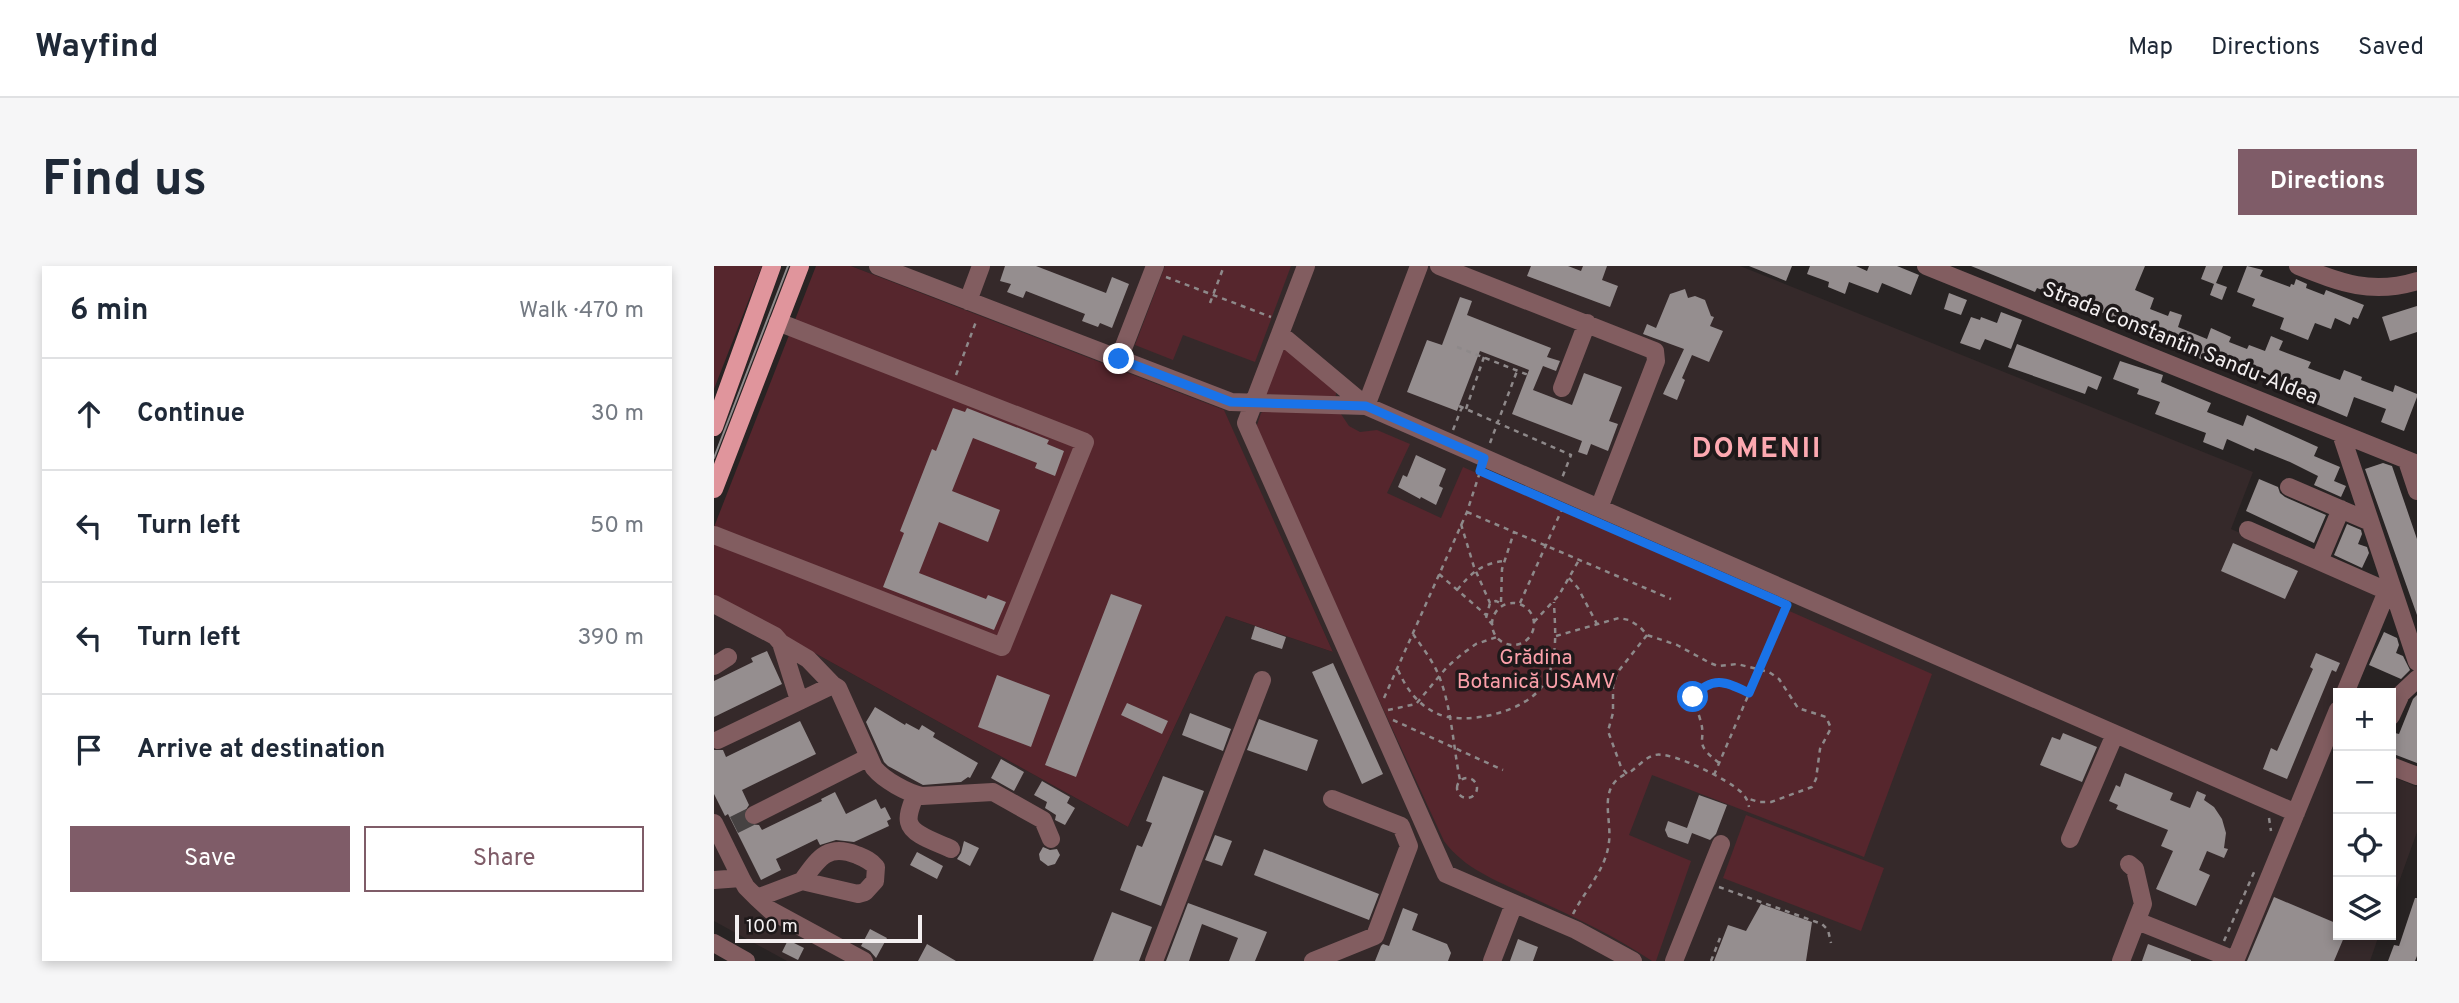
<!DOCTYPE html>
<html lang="en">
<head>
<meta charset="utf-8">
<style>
	:root { --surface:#fff; --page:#f6f6f7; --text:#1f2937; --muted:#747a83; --line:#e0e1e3; --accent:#7f5c68 }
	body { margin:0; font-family:Overpass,sans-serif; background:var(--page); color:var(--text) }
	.controls { position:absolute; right:21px; bottom:21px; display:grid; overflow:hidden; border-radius:0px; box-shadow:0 4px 10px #0003 }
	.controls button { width:63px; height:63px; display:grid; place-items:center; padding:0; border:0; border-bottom:2px solid var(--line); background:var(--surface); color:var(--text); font:35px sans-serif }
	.scale { position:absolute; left:21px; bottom:18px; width:187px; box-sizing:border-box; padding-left:7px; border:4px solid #f3eff0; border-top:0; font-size:19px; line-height:24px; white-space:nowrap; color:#f3eff0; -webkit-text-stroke:5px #1e191a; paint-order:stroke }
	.stop { position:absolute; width:21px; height:21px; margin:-16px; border:5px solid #1a73e8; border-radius:50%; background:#fff }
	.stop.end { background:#1a73e8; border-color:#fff; box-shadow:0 2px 7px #0008 }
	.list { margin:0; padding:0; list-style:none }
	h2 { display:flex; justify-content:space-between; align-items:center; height:91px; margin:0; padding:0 28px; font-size:30px }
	h2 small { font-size:23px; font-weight:400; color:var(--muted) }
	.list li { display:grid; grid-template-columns:46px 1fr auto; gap:21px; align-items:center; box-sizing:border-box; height:112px; padding:0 28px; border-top:2px solid var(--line) }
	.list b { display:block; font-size:26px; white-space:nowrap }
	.list em { font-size:23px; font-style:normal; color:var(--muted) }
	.actions { display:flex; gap:14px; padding:21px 28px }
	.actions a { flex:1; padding:16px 0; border:2px solid var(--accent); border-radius:0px; text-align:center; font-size:24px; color:var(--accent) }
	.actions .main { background:var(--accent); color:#fff }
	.icon { flex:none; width:38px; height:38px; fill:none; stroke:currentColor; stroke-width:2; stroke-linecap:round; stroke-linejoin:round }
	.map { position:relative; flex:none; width:1703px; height:695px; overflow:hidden; border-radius:0px }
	header { display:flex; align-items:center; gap:42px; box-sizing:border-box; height:98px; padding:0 35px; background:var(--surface); border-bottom:2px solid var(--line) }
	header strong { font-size:33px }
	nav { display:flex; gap:38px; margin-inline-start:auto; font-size:24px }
	.intro { display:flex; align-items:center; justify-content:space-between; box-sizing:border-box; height:168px; padding:0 42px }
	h1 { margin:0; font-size:49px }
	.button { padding:18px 32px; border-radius:0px; background:var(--accent); color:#fff; font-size:24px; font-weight:700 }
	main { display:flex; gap:42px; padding:0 42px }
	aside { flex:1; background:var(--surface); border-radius:0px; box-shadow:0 4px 10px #0003 }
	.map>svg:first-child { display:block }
	.built { fill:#35292a }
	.green { fill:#56262d }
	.building { fill:#958e8f }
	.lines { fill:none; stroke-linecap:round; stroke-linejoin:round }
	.minor-tunnel { stroke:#464242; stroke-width:18; stroke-dasharray:18 9; stroke-linecap:butt }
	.path { stroke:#8e898a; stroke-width:2.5; stroke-dasharray:5 5; stroke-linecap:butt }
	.minor { stroke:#825d60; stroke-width:18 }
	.major { stroke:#e0959c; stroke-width:18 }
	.tram { stroke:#8f8a8b; stroke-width:2 }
	.route { stroke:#1a73e8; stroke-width:9 }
	.labels { text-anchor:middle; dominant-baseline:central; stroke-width:7; stroke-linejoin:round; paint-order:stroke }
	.street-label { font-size:21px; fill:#f3eff0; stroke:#1e191a }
	.park-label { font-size:21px; fill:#fca0aa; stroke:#1e191a }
	.district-label { font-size:28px; font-weight:bold; letter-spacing:2px; fill:#fda9b1; stroke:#1e191a }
</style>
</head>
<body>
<header>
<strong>Wayfind</strong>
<nav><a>Map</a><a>Directions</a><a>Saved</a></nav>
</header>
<div class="intro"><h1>Find us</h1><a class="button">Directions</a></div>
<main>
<aside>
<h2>6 min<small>Walk · 470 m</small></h2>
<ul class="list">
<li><svg class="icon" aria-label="ahead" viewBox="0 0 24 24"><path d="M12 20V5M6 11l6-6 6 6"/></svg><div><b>Continue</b></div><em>30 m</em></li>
<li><svg class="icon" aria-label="left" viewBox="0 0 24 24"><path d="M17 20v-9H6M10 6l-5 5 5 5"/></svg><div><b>Turn left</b></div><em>50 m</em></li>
<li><svg class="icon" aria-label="left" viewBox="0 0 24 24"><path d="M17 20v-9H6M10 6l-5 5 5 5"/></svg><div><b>Turn left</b></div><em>390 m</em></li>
<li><svg class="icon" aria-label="arrive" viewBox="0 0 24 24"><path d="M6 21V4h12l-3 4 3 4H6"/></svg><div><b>Arrive at destination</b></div></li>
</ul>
<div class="actions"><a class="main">Save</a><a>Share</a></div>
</aside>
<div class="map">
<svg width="1703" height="695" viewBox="0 0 1703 695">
	<rect width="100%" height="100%" fill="#282323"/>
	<path class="built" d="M 137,0 L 1026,0 L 1539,206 L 1517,263 L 1678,333 L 1641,427 L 1624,427 L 1624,471 L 1618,487 L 1624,490 L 1624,669 L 1665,669 L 1656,695 L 73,695 L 0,655 L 0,331 L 414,561 L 512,350 L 619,386 L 510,145 Z
		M 1677,510 L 1703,521 L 1703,566 L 1677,638 Z"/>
	<path class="green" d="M 0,0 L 48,0 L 0,123 Z
		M 102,0 L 137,0 L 510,144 L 619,386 L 512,350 L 414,561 L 0,331 L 0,261 Z
		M 451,0 L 577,0 L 541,96 L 469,69 L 459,94 L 421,79 Z
		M 570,84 L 574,84 L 623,123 L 621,133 L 552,128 L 551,124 L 565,88 Z
		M 552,144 L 627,148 L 635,160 L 646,166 L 663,164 L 696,178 L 673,227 L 727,252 L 749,201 L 1218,408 L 1150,591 L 938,509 L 915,569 L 977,595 L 942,695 L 938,695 C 901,670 860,651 819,632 C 787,616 752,605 730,575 L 541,165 L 547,147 Z
		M 1032,549 L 1170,602 L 1147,665 L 1009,612 Z"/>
	<path class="building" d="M 291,0 L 322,0 L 392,27 L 398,11 L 415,18 L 398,62 L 386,57 L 384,61 L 368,55 L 371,48 L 312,25 L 309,32 L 293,26 L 297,18 L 286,15 Z
		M 817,0 L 854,0 L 867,5 L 869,0 L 893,0 L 888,14 L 904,20 L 896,41 L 813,10 Z
		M 1035,0 L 1078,0 L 1072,15 Z
		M 1096,0 L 1142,0 L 1153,5 L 1155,0 L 1183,0 L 1205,9 L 1197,29 L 1168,17 L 1164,27 L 1135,16 L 1131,28 L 1114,21 L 1115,16 L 1093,8 Z
		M 1257,0 L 1431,0 L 1421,24 L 1440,32 L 1436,43 L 1454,50 L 1456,45 L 1468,49 L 1464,61 L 1493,73 L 1497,62 L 1517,71 L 1515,76 L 1533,83 L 1535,79 L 1551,85 L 1557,70 L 1569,75 L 1565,84 L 1597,96 L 1594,102 L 1626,114 L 1630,104 L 1648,111 L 1647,114 L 1679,126 L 1681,119 L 1703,128 L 1703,131 L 1690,165 L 1667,156 L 1672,143 L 1640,131 L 1633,151 L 1561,121 L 1562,118 L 1541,110 L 1542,107 L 1508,94 L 1506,101 L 1461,82 L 1463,78 L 1427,64 L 1426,67 L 1405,59 L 1407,55 L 1376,41 L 1375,43 L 1323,22 L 1321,26 Z
		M 1492,0 L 1509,0 L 1502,17 L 1513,21 L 1508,34 L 1496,29 L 1500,18 L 1487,13 Z
		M 1533,0 L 1549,4 L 1546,10 L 1576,21 L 1577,18 L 1580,19 L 1582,13 L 1593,18 L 1592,22 L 1610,29 L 1612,24 L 1650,39 L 1644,53 L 1639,51 L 1636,59 L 1621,52 L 1617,63 L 1601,57 L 1594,74 L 1566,63 L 1570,52 L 1538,40 L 1541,33 L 1523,26 Z
		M 971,23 L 974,32 L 981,30 L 991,34 L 997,50 L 1000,51 L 996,60 L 1009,65 L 995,96 L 978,89 L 968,112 L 971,114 L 963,134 L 949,128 L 970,83 L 929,68 L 933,58 L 942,62 L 956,28 Z
		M 1235,27 L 1253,34 L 1247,49 L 1230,43 Z
		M 746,31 L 758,35 L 753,49 L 837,82 L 833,91 L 846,95 L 842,105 L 829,100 L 819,124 L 858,139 L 870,107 L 908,121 L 895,155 L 904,158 L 894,185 L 877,178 L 873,189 L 864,186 L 868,175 L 798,148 L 815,104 L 766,85 L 743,145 L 693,126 L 713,74 L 728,79 Z
		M 1703,40 L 1703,66 L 1676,75 L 1668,51 Z
		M 1287,46 L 1308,54 L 1297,83 L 1271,73 L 1266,84 L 1246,77 L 1257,51 L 1266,54 L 1267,51 L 1283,57 Z
		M 1303,78 L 1388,111 L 1383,124 L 1374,120 L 1371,128 L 1294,101 Z
		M 1406,95 L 1449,109 L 1447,116 L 1497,137 L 1493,146 L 1529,160 L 1533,149 L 1604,181 L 1600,190 L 1626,201 L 1620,215 L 1632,220 L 1627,231 L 1600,219 L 1604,210 L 1576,196 L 1541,182 L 1540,185 L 1513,173 L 1509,184 L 1489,176 L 1492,167 L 1441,148 L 1446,136 L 1423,128 L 1425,123 L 1399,113 Z
		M 239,142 L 251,146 L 253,142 L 335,174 L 333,178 L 350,185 L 341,210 L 321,202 L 323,197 L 259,172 L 238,225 L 286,244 L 274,276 L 225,256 L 205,307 L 272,333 L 274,329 L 292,336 L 280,364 L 169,321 L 190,267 L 186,265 L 218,183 L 222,185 Z
		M 702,189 L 732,203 L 725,220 L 729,222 L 722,239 L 707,231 L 706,233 L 684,221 L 689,209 L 693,211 Z
		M 1669,197 L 1678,200 L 1703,273 L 1703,349 L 1651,203 Z
		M 1545,213 L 1564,221 L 1566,227 L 1571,231 L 1612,249 L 1600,277 L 1532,245 Z
		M 1633,258 L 1647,264 L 1648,268 L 1644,278 L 1653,281 L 1655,287 L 1648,302 L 1620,289 Z
		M 1519,277 L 1584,305 L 1571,333 L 1507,305 Z
		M 397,328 L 428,339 L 362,511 L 331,499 Z
		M 541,360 L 572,371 L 568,383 L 537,373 Z
		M 1670,366 L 1683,372 L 1685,379 L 1682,387 L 1689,390 L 1696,404 L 1687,413 L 1655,399 Z
		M 53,385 L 68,418 L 0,451 L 0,415 L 39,396 L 37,392 Z
		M 1602,387 L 1626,397 L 1622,406 L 1618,404 L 1573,513 L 1549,503 L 1557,482 L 1563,485 L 1599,403 L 1596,401 Z
		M 619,397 L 669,508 L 648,518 L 598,406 Z
		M 283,409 L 336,429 L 317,481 L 264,461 Z
		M 1703,429 L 1703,497 L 1677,487 L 1677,479 L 1681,467 L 1685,468 L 1699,433 Z
		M 413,437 L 454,455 L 448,468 L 407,449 Z
		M 161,441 L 191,459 L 192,457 L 205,464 L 208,459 L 221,467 L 219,471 L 264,497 L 256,512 L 254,511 L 247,516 L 209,519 L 174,500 L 170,496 L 152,456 Z
		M 476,447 L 517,463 L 509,485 L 468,469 Z
		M 545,453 L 604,474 L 593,505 L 533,484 Z
		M 86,455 L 102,488 L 28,524 L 35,539 L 29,548 L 33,558 L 45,559 L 48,564 L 108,535 L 107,533 L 121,526 L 132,548 L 162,533 L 167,543 L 171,541 L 177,553 L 173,555 L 175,560 L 140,576 L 122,574 L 106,579 L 103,573 L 62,593 L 67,604 L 47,614 L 14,548 L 11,550 L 0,528 L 0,484 L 9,484 L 12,491 Z
		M 1349,467 L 1383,481 L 1368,516 L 1326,499 L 1338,471 L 1346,474 Z
		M 287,493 L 310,506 L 300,525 L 277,512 Z
		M 1411,507 L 1459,527 L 1456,534 L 1476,542 L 1483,525 L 1492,529 L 1490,534 L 1500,541 L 1508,553 L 1512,567 L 1510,582 L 1514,583 L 1510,592 L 1493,585 L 1485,604 L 1496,609 L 1482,640 L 1442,623 L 1459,585 L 1447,580 L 1454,564 L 1402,543 L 1404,539 L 1395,535 L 1402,519 L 1406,521 Z
		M 449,510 L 490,525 L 447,640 L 406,624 L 423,579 L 428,581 L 438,557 L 432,555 Z
		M 328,515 L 356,531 L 353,537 L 361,542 L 351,559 L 341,554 L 342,549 L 331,542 L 333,536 L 320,529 Z
		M 985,529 L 1013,539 L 1002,568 L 996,574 L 978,567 L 974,578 L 954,571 L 951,564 L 954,555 L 973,562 Z
		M 501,569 L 518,575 L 508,600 L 491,594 Z
		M 250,575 L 265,582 L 256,600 L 243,593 L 247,587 Z
		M 329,581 L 336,584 L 343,583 L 346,589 L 341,598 L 334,600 L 326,594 L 325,588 Z
		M 550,583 L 665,628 L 655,654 L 540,609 Z
		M 203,586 L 229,600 L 223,613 L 196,599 Z
		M 1560,631 L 1624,658 L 1624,669 L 1631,669 L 1620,695 L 1533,695 Z
		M 1701,632 L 1703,632 L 1703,690 L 1701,695 L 1674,695 L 1680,679 L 1685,680 Z
		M 474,637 L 553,666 L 541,695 L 515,695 L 524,672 L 488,658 L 475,695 L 452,695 Z
		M 1047,638 L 1098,656 L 1092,695 L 1000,695 L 1014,659 L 1032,665 Z
		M 689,642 L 704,648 L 698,664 L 733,678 L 737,687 L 734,695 L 661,695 L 667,680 L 669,678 L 675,680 Z
		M 398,646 L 438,661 L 425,695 L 379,695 Z
		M 156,663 L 173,672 L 162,692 L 156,685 L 147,680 Z
		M 804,673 L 824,681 L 819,695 L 796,695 Z
		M 74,674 L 90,682 L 84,694 L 68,686 Z
		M 213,678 L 242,695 L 204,695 Z
		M 1434,678 L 1477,694 L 1477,695 L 1428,695 Z"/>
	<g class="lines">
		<path class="minor-tunnel" d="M 20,559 L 40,549"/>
		<path class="path" d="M 452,11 L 557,51
			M 496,37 L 510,0
			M 743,81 L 817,110
			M 242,109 L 263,53
			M 745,140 L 857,189 L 848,212
			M 752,143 L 770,91
			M 739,164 L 748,141
			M 776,177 L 803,105
			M 753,246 L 957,333
			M 747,258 L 760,301 L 776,337
			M 725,308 L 772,349
			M 855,312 L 864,322 L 883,358
			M 743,324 C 757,307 768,297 791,295
			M 787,336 L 788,303 L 800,266
			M 806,337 L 849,241
			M778 358a21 21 0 1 1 42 0a21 21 0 1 1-42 0Z
			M 820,356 L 845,329 L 865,294
			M 779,359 L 772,352 L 776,337 L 782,335 L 790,339
			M 699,368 C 708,381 719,395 725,410 C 738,443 739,480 746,514
			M 933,369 L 903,407 L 899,420 L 899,447 L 894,465 L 907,501 L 913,508 C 922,503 931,491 941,489 C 958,485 1015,514 1027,526 C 1032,531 1034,535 1035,541
			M 842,370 L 905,352 L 915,354 L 926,361 L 933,369 L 963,379 L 996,397 L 1004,400 L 1023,398 L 1055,406 L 1065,413 L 1084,442 L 1112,451 L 1117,462 L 1106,483 L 1102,513 L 1098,521 L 1057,536 L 1045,536 L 1032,532
			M 684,404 C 692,422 703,438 722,447 C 750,461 812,446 829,419 C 845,394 841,364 840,336
			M 670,432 L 753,246 L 766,206
			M 674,444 L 702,438 L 733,401 L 748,388 L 762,378 L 783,371
			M 679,454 L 789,504
			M 1005,497 C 977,475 994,477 986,453 C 984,445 980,439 979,431 C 999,409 1011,416 1035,427
			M 1000,509 L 1073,339
			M743 522a10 10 0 1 1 20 0a10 10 0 1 1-20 0Z
			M 1555,552 L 1557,565
			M 1005,621 L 1108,658 L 1114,664 L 1117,677
			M 859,648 C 871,624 892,604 895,576 C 898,552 883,521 912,508
			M 1510,675 L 1541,604
			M 997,695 L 1006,672"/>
		<path class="minor" d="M 164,0 L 517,136 L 652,140 L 566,68
			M 592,0 L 532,157 L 732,608 L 862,664 L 919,695
			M 705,0 L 652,140 L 1582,547
			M 725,0 L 941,85 L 942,95 L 885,242
			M 1212,0 L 1703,198
			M 1584,0 C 1627,17 1658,29 1703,15
			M 254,35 L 267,0
			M 405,93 L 441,0
			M 848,122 L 873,57
			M 1627,168 L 1703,396
			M 1693,195 L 1703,225
			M 1575,221 L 1654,255
			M 1534,264 L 1673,325
			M 0,269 L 288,381 L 371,176 L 64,56
			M 1605,295 L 1627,243
			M 0,338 L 61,370 L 67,377 L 85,434
			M 67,377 L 94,393 L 119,419
			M 0,400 L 14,391
			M 1631,427 L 1676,318
			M 1677,450 L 1687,428 L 1703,413
			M 4,474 L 119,419 L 124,422 L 160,502 C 170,514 193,527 208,530 L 279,526 L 329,554 L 337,573
			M 1677,500 L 1703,510
			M 201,529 C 199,536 193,548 195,556 C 198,570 226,577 237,583
			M 40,549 L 155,491
			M 0,557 L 27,612 L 0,614
			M 1356,573 L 1401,468
			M 27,612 L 32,621 L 43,632 L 88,615 L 144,628 L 151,626 L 161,615 L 162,601 C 156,594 150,592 143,589 C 113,577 104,593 88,615
			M 43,632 L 56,644 L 150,695
			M 1423,655 L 1521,694
			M 0,677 L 32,695
			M 440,695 L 548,414
			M 599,695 L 661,670 L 695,580 L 687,560 L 618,533
			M 778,695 L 800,638
			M 960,695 L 1007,578
			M 1407,695 L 1429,638 L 1421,603 L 1415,598
			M 1521,695 L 1624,444"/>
		<path class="major" d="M 0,161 L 58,0
			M 0,223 L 86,0"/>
		<path class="tram" d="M 0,192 L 74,0"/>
	</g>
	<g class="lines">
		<path class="route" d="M 405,93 L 517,136 L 652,140 L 770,192 L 766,205 L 1073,339 L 1035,427 C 1012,416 999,409 979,431"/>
	</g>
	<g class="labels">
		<g class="street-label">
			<text transform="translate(1466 78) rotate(22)">Strada Constantin Sandu-Aldea</text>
		</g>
		<g class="park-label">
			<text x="822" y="392">Grădina<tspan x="822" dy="24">Botanică USAMV</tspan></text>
		</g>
		<g class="district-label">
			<text x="1043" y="184">DOMENII</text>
		</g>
	</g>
</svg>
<div class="controls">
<button>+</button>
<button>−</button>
<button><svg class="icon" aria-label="locate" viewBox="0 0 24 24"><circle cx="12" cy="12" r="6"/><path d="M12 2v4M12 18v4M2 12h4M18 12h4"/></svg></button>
<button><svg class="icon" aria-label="layers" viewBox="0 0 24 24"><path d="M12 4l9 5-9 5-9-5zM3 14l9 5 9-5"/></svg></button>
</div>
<div class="scale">100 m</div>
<div class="stop" style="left:979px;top:431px"></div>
<div class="stop end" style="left:405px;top:93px"></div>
</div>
</main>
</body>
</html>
